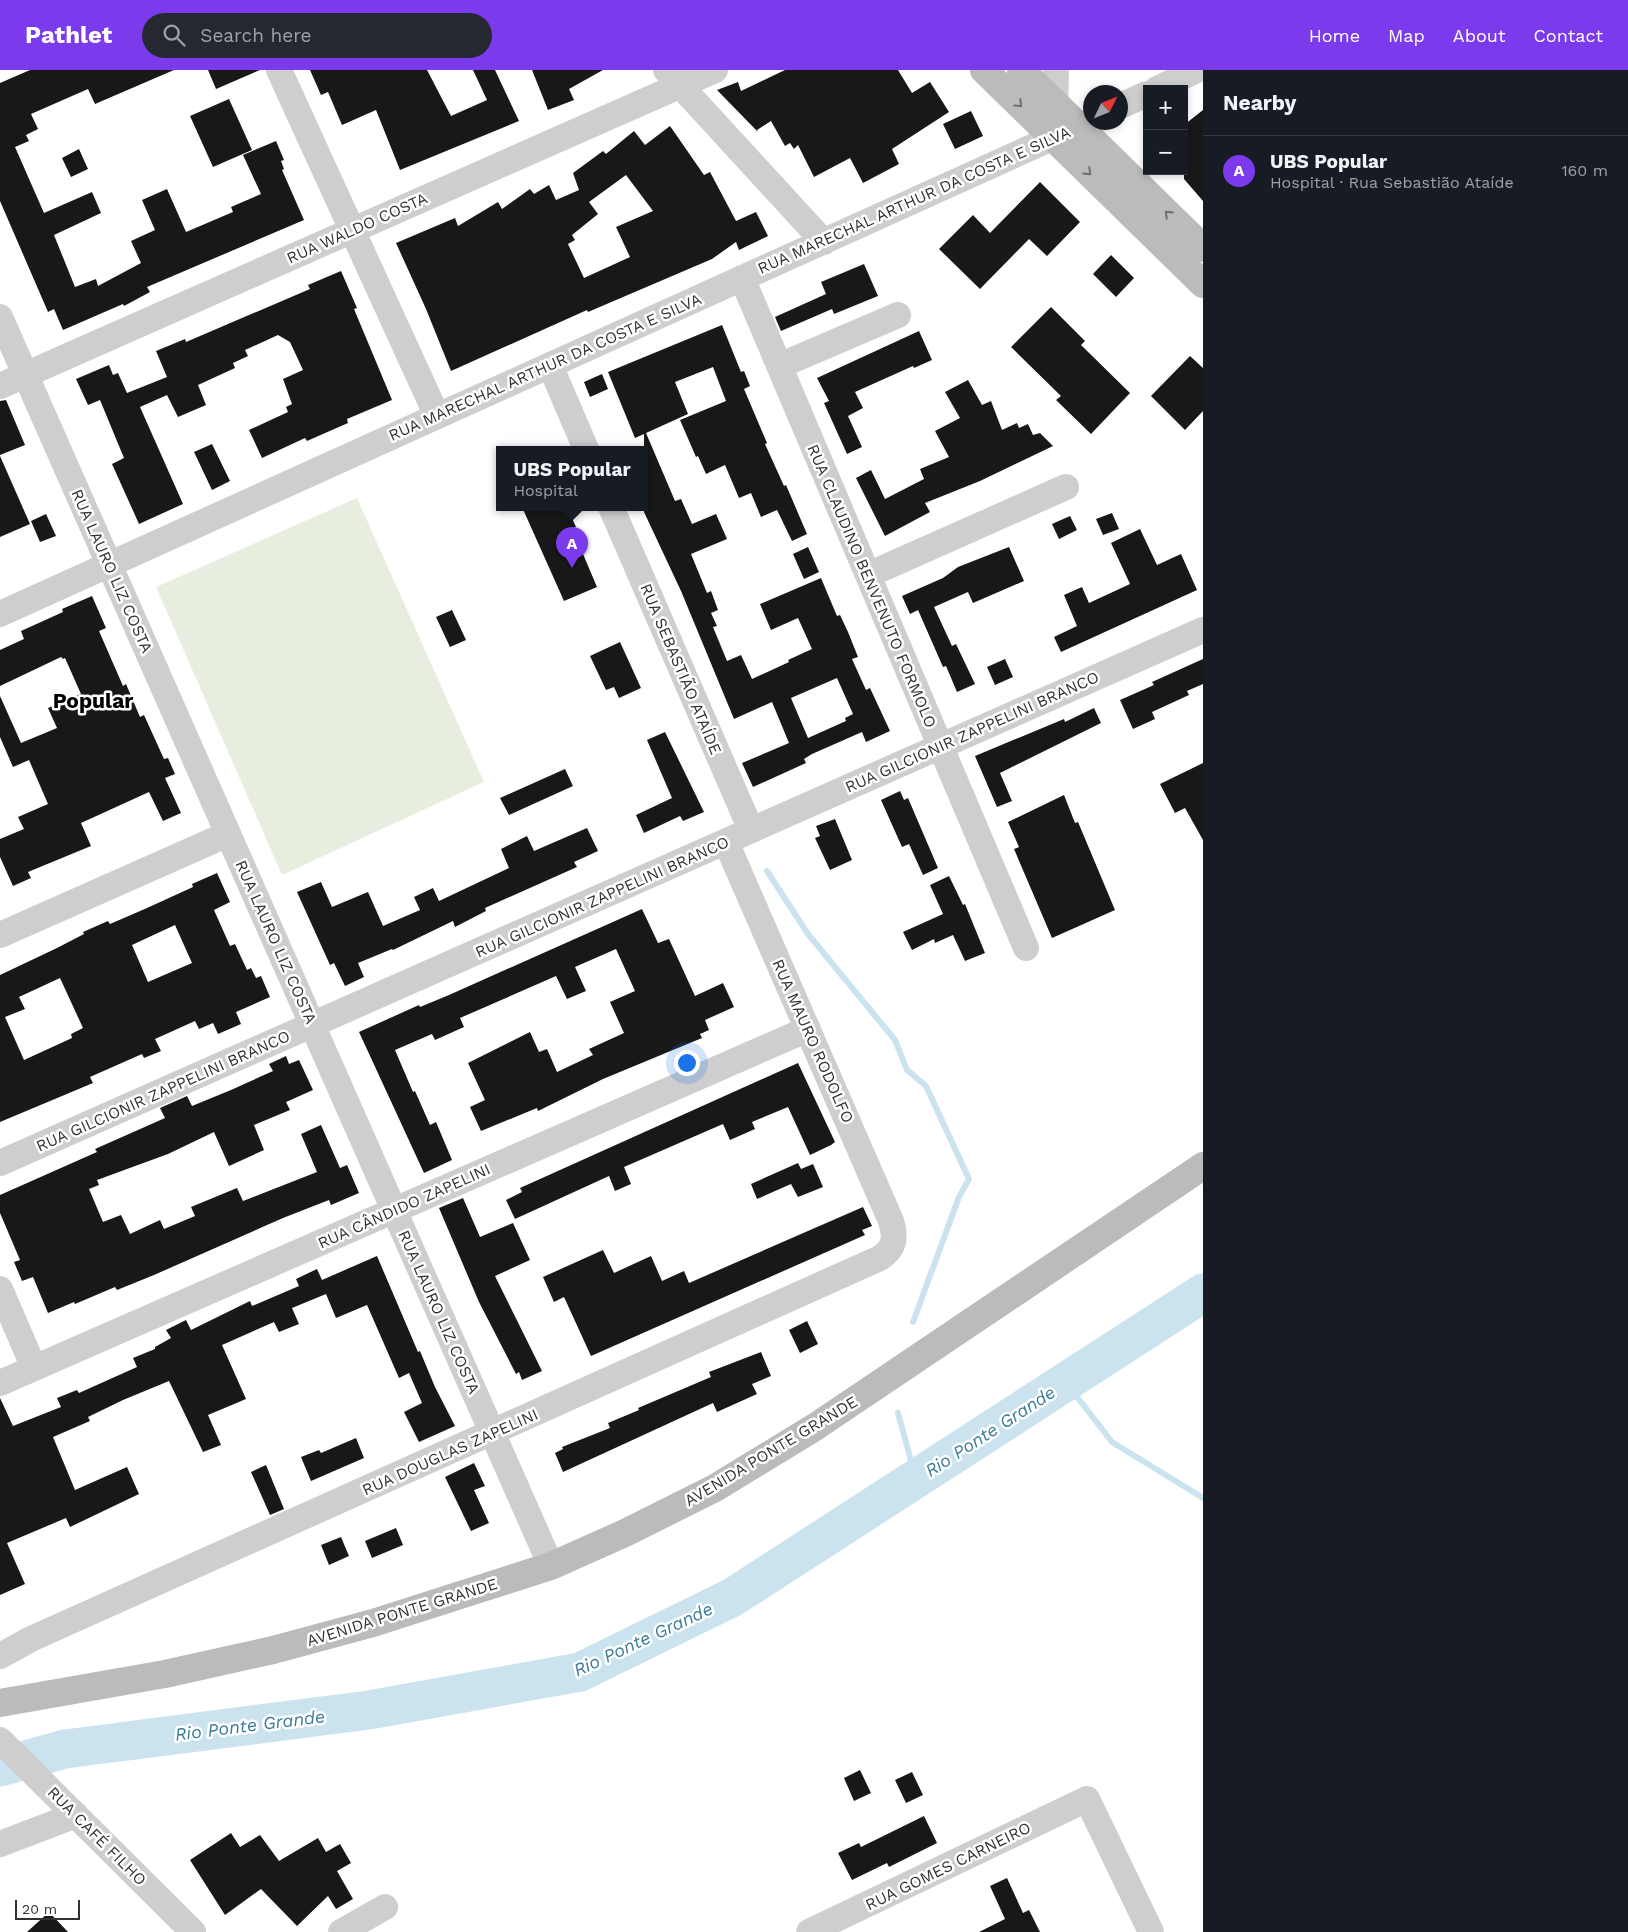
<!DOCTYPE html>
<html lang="en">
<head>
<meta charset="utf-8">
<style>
	:root { --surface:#171b24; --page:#242831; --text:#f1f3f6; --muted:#9ea1a6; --line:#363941; --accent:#7c3aed }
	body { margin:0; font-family:"Work Sans",sans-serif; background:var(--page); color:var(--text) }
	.controls { position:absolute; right:15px; top:15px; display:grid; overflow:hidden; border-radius:0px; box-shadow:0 2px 8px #0003 }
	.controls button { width:45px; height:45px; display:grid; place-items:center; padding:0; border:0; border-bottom:1px solid var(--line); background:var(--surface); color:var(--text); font:25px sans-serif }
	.compass { position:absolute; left:1083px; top:15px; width:45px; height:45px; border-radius:50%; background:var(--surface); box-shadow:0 2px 8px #0003; rotate:47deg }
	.scale { position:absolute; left:15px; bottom:12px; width:65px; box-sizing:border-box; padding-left:5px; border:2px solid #313131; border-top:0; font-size:14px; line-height:18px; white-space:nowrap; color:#313131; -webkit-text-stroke:4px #fff; paint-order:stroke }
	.you { position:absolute; left:686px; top:992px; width:18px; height:18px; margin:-12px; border:4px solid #fff; border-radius:50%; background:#1a73e8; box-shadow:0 0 0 8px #1a73e833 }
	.badge { display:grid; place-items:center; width:32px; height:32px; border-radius:50%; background:var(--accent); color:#fff; font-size:16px; font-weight:700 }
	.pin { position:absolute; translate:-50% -41px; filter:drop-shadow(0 1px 2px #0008) }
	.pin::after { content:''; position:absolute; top:26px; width:18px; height:15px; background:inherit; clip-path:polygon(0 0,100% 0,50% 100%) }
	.popup { position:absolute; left:496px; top:376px; width:152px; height:65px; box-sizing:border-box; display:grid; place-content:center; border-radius:0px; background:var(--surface); filter:drop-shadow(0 1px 4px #0005); font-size:16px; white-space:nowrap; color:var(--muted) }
	.popup b { font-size:19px; color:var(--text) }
	.popup::after { content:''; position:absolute; left:50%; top:100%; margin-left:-10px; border:10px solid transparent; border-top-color:var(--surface) }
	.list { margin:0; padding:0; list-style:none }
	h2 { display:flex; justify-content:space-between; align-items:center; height:65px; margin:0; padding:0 20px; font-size:21px }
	h2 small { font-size:16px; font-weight:400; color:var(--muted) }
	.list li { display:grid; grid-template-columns:32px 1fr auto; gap:15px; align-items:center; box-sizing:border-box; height:70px; padding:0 20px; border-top:1px solid var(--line) }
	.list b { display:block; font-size:19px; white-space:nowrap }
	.list p { margin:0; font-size:16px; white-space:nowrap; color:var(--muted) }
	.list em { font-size:16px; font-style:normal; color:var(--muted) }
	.icon { flex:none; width:28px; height:28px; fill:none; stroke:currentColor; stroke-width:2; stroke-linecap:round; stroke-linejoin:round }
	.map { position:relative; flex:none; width:1203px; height:1862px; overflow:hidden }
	header { display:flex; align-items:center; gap:30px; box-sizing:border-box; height:70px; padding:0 25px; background:var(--accent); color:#fff }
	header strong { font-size:24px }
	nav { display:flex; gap:28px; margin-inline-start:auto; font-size:18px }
	.search { width:350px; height:45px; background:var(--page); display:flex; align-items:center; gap:12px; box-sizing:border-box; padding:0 18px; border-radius:28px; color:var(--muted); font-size:19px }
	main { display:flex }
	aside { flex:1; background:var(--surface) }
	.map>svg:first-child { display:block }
	.grass { fill:#e8eedf }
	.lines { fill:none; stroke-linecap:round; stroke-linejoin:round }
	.stream { stroke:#cae3ee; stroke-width:6 }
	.river { stroke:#cae3ee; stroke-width:39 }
	.building { fill:#181818; fill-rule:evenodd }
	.street { stroke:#cecece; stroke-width:26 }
	.secondary { stroke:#bbb; stroke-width:28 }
	.oneway { stroke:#6f6f6f }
	.labels { text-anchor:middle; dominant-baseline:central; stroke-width:5; stroke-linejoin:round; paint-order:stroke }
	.street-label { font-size:16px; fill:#313131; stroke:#fff }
	.water-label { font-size:18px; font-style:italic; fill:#3a7b98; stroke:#fff }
	.district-label { font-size:21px; font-weight:bold; fill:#000; stroke:#fff }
</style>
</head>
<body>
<header>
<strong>Pathlet</strong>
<div class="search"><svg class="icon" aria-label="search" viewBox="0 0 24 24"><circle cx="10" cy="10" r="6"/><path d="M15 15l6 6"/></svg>Search here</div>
<nav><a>Home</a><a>Map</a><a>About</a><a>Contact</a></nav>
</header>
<main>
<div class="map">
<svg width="1203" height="1862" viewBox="0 0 1203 1862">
	<rect width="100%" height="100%" fill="#fff"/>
	<path class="grass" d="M 357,428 L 484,712 L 282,805 L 156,517 Z"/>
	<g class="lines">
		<path class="stream" d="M 767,801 L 808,864 L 895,970 L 907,1000 L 926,1016 L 969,1109 L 959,1127 L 913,1252
			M 1059,1317 L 1074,1323 L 1112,1372 L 1203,1428
			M 898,1343 L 916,1409"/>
		<path class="river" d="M 0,1697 L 65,1679 L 369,1640 L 580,1602 L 733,1527 L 1203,1223"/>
	</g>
	<path class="building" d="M 30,0 L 174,0 L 95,34 L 88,19 L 31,44 L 38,59 L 26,65 L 29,71 L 15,77 L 44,143 L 92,122 L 101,143 L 54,165 L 75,217 L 96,209 L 98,216 L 141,193 L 131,171 L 155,160 L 142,130 L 167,119 L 186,162 L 233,142 L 231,137 L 261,124 L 243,85 L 276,71 L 284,90 L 281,91 L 284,99 L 282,100 L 304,150 L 147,217 L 150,222 L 124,236 L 123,234 L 63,260 L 54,239 L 48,242 L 0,131 L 0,13 Z
		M 208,0 L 260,0 L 216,19 Z
		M 310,0 L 427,0 L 451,46 L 487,30 L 473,0 L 495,0 L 519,51 L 400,100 L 376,40 L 342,55 L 328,22 L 321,25 Z
		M 532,0 L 603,0 L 569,19 L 574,30 L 548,40 Z
		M 785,0 L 898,0 L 912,23 L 930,12 L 949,42 L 892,79 L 899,94 L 863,113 L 850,88 L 814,107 L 798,75 L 794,79 L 790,73 L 785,76 L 771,51 L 757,60 L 758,62 L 717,20 L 738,12 L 741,21 Z
		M 229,29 L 252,80 L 213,97 L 190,46 Z
		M 1203,40 L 1203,131 L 1184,109 L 1184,55 Z
		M 971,41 L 983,66 L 955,79 L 943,54 Z
		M 670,56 L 704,105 L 710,102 L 736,151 L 756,142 L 768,166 L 739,180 L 736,172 L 712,189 L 588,242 L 587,240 L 451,301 L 426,239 L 396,173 L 455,148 L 458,156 L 498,132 L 502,139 L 530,119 L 534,124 L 549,115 L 556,130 L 579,120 L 573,103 L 603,81 L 606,84 L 634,61 L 645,75 ZM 626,105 L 653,141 L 616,157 L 630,187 L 584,208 L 568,174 L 575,170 L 572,165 L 598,144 L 589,132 Z
		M 79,79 L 88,99 L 71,107 L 62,88 Z
		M 1040,112 L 1080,152 L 1047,186 L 1029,169 L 980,219 L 939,179 L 973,145 L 990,163 Z
		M 1111,185 L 1134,208 L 1116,227 L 1093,204 Z
		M 864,194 L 878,226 L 834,244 L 832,239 L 781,261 L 775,247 L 826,224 L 821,212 Z
		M 341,201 L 357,238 L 354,239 L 392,330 L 347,349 L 348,353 L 307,371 L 305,368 L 262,388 L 249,360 L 288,342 L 286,337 L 292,334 L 283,309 L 303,300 L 290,272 L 278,265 L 245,280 L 248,286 L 233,293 L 235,298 L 198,315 L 206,335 L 178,347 L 167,325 L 140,337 L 183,434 L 139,454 L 112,394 L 124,388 L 100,330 L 88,335 L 76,309 L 109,295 L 113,305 L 118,303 L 127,323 L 167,307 L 156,281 L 185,269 L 186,272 L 310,219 L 308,215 Z
		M 1051,237 L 1085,271 L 1081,275 L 1130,323 L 1091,364 L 1056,330 L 1061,326 L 1011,277 Z
		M 722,255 L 741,302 L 744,301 L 750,316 L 744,319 L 767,373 L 765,374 L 784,416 L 786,415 L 807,464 L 792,471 L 777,440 L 761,447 L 751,423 L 739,428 L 725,395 L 706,404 L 698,386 L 696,387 L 680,350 L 726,331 L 713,297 L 675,312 L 688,344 L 646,363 L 675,431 L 681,429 L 692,454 L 716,444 L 727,469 L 691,484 L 707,523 L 711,521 L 718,540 L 711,543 L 717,556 L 713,557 L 727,591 L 741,585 L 752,609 L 789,592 L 788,590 L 812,579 L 798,548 L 771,560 L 760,534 L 821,508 L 837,546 L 840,545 L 848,562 L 858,587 L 852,589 L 866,620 L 870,618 L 890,661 L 866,672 L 862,662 L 812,684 L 804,689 L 806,693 L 753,717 L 742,693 L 789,673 L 772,632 L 734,649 L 681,521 L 644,442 L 644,364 L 635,368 L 608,302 ZM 837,608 L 853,644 L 845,648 L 846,651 L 808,668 L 791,628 Z
		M 919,261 L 932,290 L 914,298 L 913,296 L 855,322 L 863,338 L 848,346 L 862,377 L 847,384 L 824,333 L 829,331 L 817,308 Z
		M 1190,286 L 1203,298 L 1203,341 L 1185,360 L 1151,326 Z
		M 602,304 L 608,319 L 590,327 L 584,312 Z
		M 968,310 L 982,335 L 991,331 L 1002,360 L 1017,353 L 1019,358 L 1028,354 L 1033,365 L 1040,363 L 1053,376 L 980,411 L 925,433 L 930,442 L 885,466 L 856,408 L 871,400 L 885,429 L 924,409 L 920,399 L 949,387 L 935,361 L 960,348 L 945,322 Z
		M 6,330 L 25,375 L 0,385 L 0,331 Z
		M 212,374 L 230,411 L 212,420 L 194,382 Z
		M 0,386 L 30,454 L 0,467 Z
		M 522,437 L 567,437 L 576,457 L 572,458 L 597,517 L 564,531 Z
		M 1112,443 L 1119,459 L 1103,465 L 1096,449 Z
		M 46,444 L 56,466 L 40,472 L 31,451 Z
		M 1070,446 L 1077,460 L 1059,469 L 1052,454 Z
		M 1140,459 L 1157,495 L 1181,484 L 1197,520 L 1061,582 L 1054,567 L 1077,556 L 1064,525 L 1082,517 L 1089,533 L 1130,514 L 1111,473 Z
		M 808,477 L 819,502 L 804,509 L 793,484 Z
		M 1009,477 L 1024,511 L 973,533 L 968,522 L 934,537 L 952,576 L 956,574 L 975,614 L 957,622 L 946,596 L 943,597 L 918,540 L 910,544 L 902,526 L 943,508 L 958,497 Z
		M 92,526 L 106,558 L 99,561 L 123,616 L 126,614 L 140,647 L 144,645 L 164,689 L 168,688 L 175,704 L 165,708 L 181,743 L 163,751 L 149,722 L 81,753 L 91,776 L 28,802 L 31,808 L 13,816 L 0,787 L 0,769 L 24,759 L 18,747 L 48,734 L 29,690 L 13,697 L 0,667 L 0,626 L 21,673 L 57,658 L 48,638 L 81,624 L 65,588 L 63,589 L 61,587 L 0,616 L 0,580 L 24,569 L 21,561 L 63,542 L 62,539 Z
		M 452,540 L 466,570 L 450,577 L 436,547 Z
		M 620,572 L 641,618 L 619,628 L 614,617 L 606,620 L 590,586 Z
		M 1005,589 L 1013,607 L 995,615 L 987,597 Z
		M 1203,589 L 1203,614 L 1187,621 L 1189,625 L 1152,642 L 1155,649 L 1133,659 L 1120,630 L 1154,615 L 1152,612 Z
		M 1094,638 L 1101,653 L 1000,703 L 1012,731 L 997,737 L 975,686 L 1064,649 L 1065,652 Z
		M 665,662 L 704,742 L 683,751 L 680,746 L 644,763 L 636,745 L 672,728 L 647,670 Z
		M 1203,693 L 1203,770 L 1185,738 L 1175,743 L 1160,714 Z
		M 565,699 L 573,716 L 509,745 L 500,728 Z
		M 900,721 L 904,730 L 908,728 L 938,798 L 923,805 L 909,774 L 902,777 L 881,730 Z
		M 1064,725 L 1075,753 L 1078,752 L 1115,840 L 1052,868 L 1014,779 L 1019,777 L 1008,752 Z
		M 835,749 L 852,790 L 830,800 L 815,768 L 820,766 L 816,756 Z
		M 587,758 L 598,781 L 574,792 L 577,797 L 485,838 L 486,841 L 455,857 L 453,851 L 393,880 L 392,879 L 358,893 L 364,907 L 345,916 L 334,893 L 330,895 L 297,822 L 321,812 L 332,837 L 368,822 L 383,856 L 420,840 L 414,827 L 433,818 L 439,831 L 509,798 L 501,779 L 527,766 L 534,781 Z
		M 217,803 L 230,832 L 214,840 L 230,876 L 235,874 L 247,900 L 251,898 L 256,908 L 261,906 L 270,927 L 236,942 L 241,954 L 218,964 L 213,953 L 199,959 L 195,951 L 155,969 L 161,981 L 144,988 L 142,984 L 90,1007 L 93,1013 L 0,1052 L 0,905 L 57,878 L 84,864 L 83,862 L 108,851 L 110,854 L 147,838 L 193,817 L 192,814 ZM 175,855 L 192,893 L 148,912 L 132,875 ZM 60,908 L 83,958 L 71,964 L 72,968 L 24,990 L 5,947 L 25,939 L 19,927 Z
		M 949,806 L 963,835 L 965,834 L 985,883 L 965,891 L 953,865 L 935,873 L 934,869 L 912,880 L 903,862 L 943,844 L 930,815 Z
		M 642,839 L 658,873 L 669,869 L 695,926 L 723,913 L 734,937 L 705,950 L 709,960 L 700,964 L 702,968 L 603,1009 L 538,1041 L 537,1038 L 481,1061 L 470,1037 L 485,1030 L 468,993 L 530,962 L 539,982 L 547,979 L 557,1002 L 593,985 L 589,979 L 624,963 L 610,932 L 635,921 L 616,879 L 575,897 L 586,921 L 567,929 L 556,906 L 460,948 L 464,957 L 435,970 L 432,964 L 395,980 L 413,1022 L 415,1021 L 430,1055 L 436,1052 L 452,1090 L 424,1103 L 359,962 L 419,935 L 420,937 L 449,925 Z
		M 286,986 L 289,994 L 299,990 L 313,1020 L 286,1032 L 290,1040 L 254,1055 L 264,1080 L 229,1096 L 214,1062 L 168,1084 L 97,1110 L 99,1115 L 89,1119 L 103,1152 L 121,1145 L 130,1164 L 160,1150 L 164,1159 L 195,1146 L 191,1137 L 237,1118 L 243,1131 L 317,1102 L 301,1064 L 321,1055 L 340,1098 L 347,1095 L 359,1123 L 331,1135 L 329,1130 L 283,1148 L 154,1205 L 117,1220 L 115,1217 L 75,1234 L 74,1232 L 48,1243 L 33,1207 L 22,1211 L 14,1192 L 20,1190 L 0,1143 L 0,1125 L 97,1082 L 95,1079 L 165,1048 L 160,1038 L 187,1026 L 192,1036 L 231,1020 L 273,1001 L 269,994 Z
		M 798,993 L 835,1072 L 831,1075 L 810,1085 L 788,1037 L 752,1052 L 755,1059 L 730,1070 L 723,1054 L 624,1097 L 631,1114 L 615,1121 L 609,1106 L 515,1149 L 506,1130 L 522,1122 L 520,1118 Z
		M 798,1093 L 801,1099 L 813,1094 L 823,1117 L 798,1127 L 791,1114 L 757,1129 L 751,1114 Z
		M 463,1128 L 480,1167 L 513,1153 L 530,1190 L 495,1206 L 542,1301 L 522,1310 L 519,1302 L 516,1304 L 479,1232 L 439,1138 Z
		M 863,1137 L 872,1156 L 862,1160 L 865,1165 L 591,1286 L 564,1227 L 554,1232 L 543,1207 L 603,1180 L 614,1203 L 651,1186 L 662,1211 L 684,1201 L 689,1213 Z
		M 377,1186 L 418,1282 L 420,1281 L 435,1317 L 455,1356 L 419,1372 L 404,1342 L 422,1333 L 409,1303 L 399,1308 L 367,1235 L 336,1248 L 326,1224 L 292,1238 L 299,1254 L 279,1262 L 274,1252 L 222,1275 L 246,1329 L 208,1345 L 221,1375 L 203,1382 L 169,1311 L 123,1330 L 88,1347 L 90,1351 L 53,1367 L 75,1420 L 127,1397 L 139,1424 L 70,1457 L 66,1448 L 7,1473 L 25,1514 L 0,1525 L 0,1328 L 13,1356 L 61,1337 L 57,1328 L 77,1320 L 79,1323 L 137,1297 L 133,1288 L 155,1279 L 155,1277 L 171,1268 L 166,1260 L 186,1250 L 191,1260 L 250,1231 L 252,1236 L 299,1216 L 296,1209 L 317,1199 L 322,1210 Z
		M 807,1251 L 818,1274 L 800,1283 L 789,1260 Z
		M 761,1282 L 771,1306 L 752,1314 L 757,1324 L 717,1342 L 713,1333 L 563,1402 L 555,1383 L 563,1379 L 562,1377 L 610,1358 L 608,1353 L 639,1340 L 638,1338 L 711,1307 L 709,1302 Z
		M 356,1368 L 364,1388 L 311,1411 L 301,1387 L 319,1380 L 321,1383 Z
		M 474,1393 L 485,1416 L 474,1420 L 489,1453 L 471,1461 L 445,1407 Z
		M 266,1395 L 284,1439 L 270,1445 L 251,1402 Z
		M 396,1458 L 403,1475 L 372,1488 L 365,1471 Z
		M 341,1467 L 349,1486 L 329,1495 L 321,1475 Z
		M 860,1700 L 871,1723 L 854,1731 L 844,1708 Z
		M 912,1702 L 923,1725 L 906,1733 L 895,1710 Z
		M 924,1746 L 937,1773 L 889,1797 L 887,1793 L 852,1810 L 838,1783 L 859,1773 L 861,1777 Z
		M 231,1763 L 240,1777 L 260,1765 L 279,1791 L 318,1768 L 326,1782 L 340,1774 L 351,1793 L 337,1801 L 353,1829 L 336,1839 L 328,1826 L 297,1856 L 261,1819 L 225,1845 L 190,1790 Z
		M 1007,1808 L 1023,1843 L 1029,1840 L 1040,1862 L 979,1862 L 1005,1849 L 990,1816 Z
		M 49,1842 L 68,1862 L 27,1862 Z"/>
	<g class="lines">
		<path class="street" d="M 279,0 L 437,346
			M 666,0 L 824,172
			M 1157,19 L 1197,0
			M 1120,36 L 1147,24
			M 1055,52 L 1056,0
			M 742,208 L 1026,878
			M 0,247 L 551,1496
			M 550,295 L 586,379
			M 779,296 L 898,245
			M 0,316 L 715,0
			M 611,437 L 751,760
			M 868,505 L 1066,417
			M 0,544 L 1072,59
			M 0,865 L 228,764
			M 0,1093 L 1203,560
			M 0,1219 L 34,1298
			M 0,1313 L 808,959
			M 0,1586 L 31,1569 L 880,1188 C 895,1178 896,1168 891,1151 L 726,772
			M 0,1670 L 193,1862
			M 0,1774 L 76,1745
			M 341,1862 L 385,1837
			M 809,1862 L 1087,1729 L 1151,1862"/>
		<path class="secondary" d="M 984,0 L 1203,214
			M 1021,0 L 1203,178
			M 0,1633 L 165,1604 L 273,1580 L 373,1553 L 551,1496 L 625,1463 L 715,1418 L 815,1357 L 1203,1096"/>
	</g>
	<defs><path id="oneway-chevron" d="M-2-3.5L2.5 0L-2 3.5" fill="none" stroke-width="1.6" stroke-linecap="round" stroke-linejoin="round" transform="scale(1.25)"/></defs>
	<g class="oneway">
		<use href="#oneway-chevron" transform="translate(1019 34) rotate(44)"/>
		<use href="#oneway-chevron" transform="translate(1088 102) rotate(44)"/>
		<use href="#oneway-chevron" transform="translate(1168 144) rotate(-136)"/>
	</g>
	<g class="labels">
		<g class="street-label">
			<text transform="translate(914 130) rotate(-24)">RUA MARECHAL ARTHUR DA COSTA E SILVA</text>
			<text transform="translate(357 158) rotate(-24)">RUA WALDO COSTA</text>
			<text transform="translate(545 297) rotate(-24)">RUA MARECHAL ARTHUR DA COSTA E SILVA</text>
			<text transform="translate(112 501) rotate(66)">RUA LAURO LIZ COSTA</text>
			<text transform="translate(872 516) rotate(67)">RUA CLAUDINO BENVENUTO FORMOLO</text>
			<text transform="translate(681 599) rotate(67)">RUA SEBASTIÃO ATAÍDE</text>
			<text transform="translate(972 662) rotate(-24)">RUA GILCIONIR ZAPPELINI BRANCO</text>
			<text transform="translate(602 827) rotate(-24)">RUA GILCIONIR ZAPPELINI BRANCO</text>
			<text transform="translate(276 872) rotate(66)">RUA LAURO LIZ COSTA</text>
			<text transform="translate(813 971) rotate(66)">RUA MAURO RODOLFO</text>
			<text transform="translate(163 1021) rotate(-24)">RUA GILCIONIR ZAPPELINI BRANCO</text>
			<text transform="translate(404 1136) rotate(-24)">RUA CÂNDIDO ZAPELINI</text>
			<text transform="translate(439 1242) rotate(66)">RUA LAURO LIZ COSTA</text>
			<text transform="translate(771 1381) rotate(-31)">AVENIDA PONTE GRANDE</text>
			<text transform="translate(450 1382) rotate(-24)">RUA DOUGLAS ZAPELINI</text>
			<text transform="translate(402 1542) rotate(-17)">AVENIDA PONTE GRANDE</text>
			<text transform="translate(97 1766) rotate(45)">RUA CAFÉ FILHO</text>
			<text transform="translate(948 1796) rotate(-26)">RUA GOMES CARNEIRO</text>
		</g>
		<g class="water-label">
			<text transform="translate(990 1361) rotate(-33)">Rio Ponte Grande</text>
			<text transform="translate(643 1569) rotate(-25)">Rio Ponte Grande</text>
			<text transform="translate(250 1655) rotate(-7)">Rio Ponte Grande</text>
		</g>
		<g class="district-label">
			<text x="93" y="630">Popular</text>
		</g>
	</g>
</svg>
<div class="controls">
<button>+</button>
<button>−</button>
</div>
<svg class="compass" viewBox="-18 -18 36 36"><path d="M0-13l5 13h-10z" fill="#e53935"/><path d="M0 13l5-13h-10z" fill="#9ea1a6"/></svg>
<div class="scale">20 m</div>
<div class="you"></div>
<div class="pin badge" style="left:572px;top:498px">A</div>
<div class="popup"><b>UBS Popular</b>Hospital</div>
</div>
<aside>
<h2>Nearby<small></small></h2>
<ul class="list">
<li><span class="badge">A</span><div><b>UBS Popular</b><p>Hospital · Rua Sebastião Ataíde</p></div><em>160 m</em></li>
</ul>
</aside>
</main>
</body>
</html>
